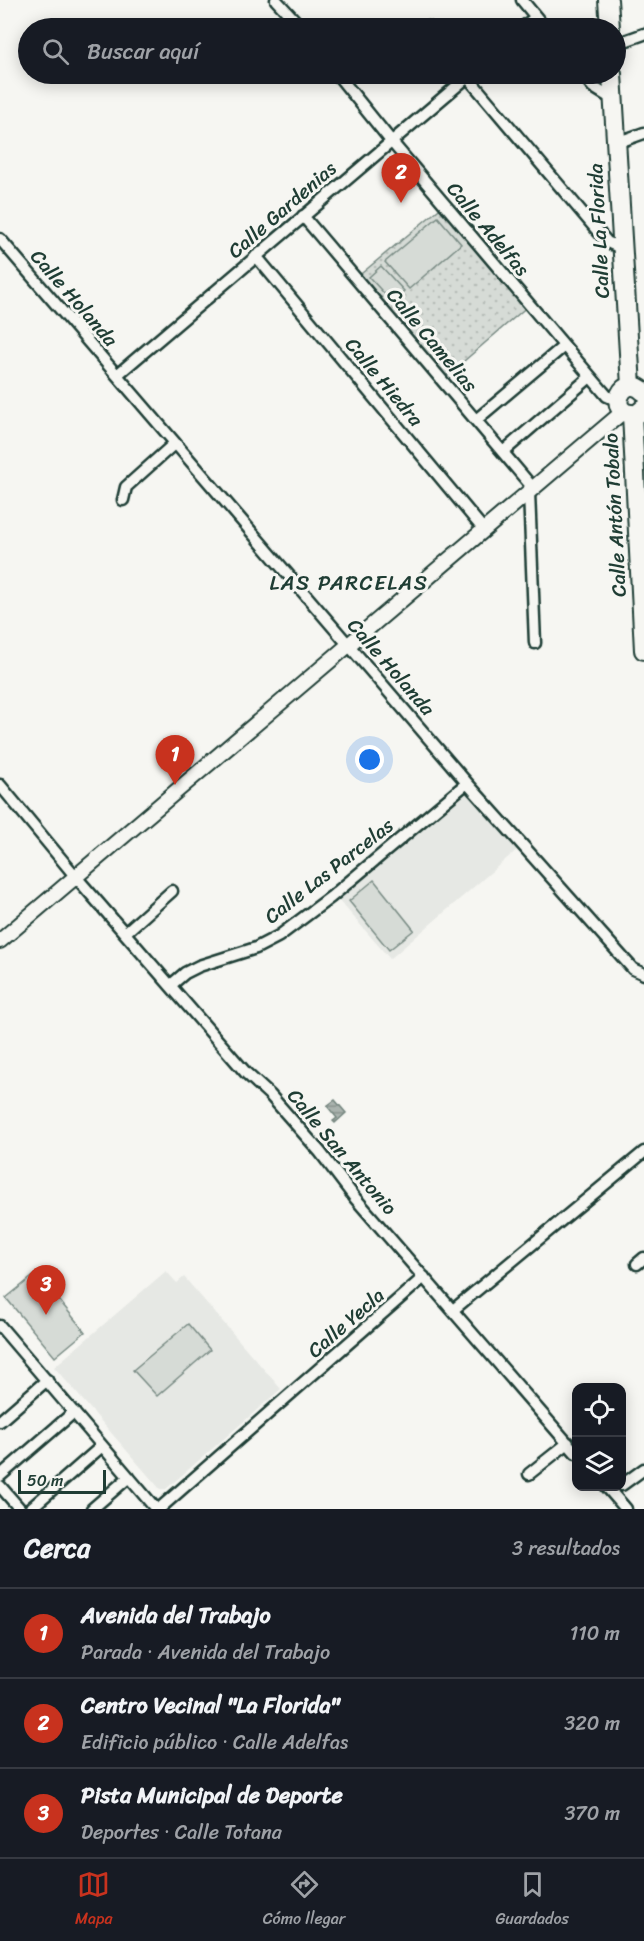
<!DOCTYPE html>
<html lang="es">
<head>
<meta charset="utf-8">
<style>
	:root { --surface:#171b24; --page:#20242c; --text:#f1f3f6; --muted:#9ea1a6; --line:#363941; --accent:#c8321e }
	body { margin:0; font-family:Sriracha,sans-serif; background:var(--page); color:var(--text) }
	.controls { position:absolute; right:18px; bottom:18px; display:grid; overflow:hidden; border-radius:12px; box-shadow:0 3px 15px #0003 }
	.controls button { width:54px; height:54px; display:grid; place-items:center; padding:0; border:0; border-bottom:2px solid var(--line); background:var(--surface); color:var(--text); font:30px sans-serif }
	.scale { position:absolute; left:18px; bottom:15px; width:88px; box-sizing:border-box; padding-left:6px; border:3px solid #1f3d34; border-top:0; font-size:16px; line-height:21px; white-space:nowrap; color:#1f3d34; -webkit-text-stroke:4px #f6f6f2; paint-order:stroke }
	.you { position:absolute; left:370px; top:760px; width:21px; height:21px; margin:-15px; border:4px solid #fff; border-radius:50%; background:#1a73e8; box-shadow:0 0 0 9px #1a73e833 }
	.badge { display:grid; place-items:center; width:39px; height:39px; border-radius:50%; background:var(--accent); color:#fff; font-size:20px; font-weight:700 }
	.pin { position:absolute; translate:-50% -50px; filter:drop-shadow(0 2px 3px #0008) }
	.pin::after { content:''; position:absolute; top:32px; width:21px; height:18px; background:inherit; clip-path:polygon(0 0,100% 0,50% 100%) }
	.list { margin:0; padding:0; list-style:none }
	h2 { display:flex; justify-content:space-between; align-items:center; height:78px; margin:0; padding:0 24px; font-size:26px }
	h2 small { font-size:20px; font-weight:400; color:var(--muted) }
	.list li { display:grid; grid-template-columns:39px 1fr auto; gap:18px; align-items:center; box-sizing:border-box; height:90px; padding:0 24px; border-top:2px solid var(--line) }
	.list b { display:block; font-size:22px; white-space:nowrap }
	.list p { margin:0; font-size:20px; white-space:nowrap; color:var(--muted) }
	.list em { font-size:20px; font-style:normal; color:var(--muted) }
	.icon { flex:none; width:33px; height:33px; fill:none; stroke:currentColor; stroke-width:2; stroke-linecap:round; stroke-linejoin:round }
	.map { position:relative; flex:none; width:644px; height:1509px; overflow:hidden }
	.search { position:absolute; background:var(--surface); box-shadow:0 3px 15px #0003; left:18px; right:18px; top:18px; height:66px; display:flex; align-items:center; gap:15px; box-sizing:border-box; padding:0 21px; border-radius:33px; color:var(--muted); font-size:22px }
	.sheet { height:348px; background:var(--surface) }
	nav { display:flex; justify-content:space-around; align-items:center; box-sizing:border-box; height:84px; border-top:2px solid var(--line); background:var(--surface); font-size:16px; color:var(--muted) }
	nav a { display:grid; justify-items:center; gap:3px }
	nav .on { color:var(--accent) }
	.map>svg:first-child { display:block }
	.built { fill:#e6e8e4 }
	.grass { fill:url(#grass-dots); stroke:#7a8c85; stroke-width:1.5 }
	.pitch { fill:#d6dbd6; stroke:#7a8c85; stroke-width:1.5 }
	.water { fill:url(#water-rules); stroke:#72847d; stroke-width:1.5 }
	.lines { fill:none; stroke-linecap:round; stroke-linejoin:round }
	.minor-casing { stroke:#1f3d34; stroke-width:15 }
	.tertiary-casing { stroke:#1f3d34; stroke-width:18 }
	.primary-casing { stroke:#1f3d34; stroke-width:22 }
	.minor { stroke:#f6f6f2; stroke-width:10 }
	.tertiary { stroke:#f6f6f2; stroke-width:14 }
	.primary { stroke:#f6f6f2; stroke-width:18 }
	.labels { text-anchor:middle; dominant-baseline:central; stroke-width:6; stroke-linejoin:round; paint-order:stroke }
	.street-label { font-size:20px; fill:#1f3d34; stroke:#f6f6f2 }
	.neighbourhood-label { font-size:21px; letter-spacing:1.5px; fill:#1f3d34; stroke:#f6f6f2 }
</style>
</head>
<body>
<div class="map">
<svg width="644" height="1509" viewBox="0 0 644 1509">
	<defs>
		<pattern id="grass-dots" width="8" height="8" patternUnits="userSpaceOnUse" patternTransform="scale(1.5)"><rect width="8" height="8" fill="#d6dbd6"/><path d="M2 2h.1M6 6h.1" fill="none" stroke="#b7bdb8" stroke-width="1.8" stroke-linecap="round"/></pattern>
		<pattern id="water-rules" width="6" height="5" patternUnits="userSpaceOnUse" patternTransform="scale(1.5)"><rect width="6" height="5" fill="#aab3ae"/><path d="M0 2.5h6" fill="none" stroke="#8a938e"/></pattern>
	</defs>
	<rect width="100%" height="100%" fill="#f6f6f2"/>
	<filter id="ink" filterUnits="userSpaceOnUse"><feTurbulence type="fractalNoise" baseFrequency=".0167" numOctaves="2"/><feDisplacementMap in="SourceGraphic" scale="12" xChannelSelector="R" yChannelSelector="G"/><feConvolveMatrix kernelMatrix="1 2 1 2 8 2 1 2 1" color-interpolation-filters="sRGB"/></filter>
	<g filter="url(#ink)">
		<path class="built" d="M 462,793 L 470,793 L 519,848 L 390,959 L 338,899 Z
			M 166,1271 L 177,1283 L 184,1277 L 281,1389 L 166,1489 L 160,1489 L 54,1367 Z"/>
		<path class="grass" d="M 444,205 L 529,305 L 442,380 L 356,278 Z"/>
		<path class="pitch" d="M 438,217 L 461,244 L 409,289 L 385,262 Z
			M 381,266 L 404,291 L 392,302 L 369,277 Z
			M 374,880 L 414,930 L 389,950 L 349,901 Z
			M 37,1273 L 85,1332 L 55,1357 L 6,1298 Z
			M 188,1324 L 210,1350 L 157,1396 L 133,1370 Z"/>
		<path class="water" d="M 335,1100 L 346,1113 L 335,1123 L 333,1121 L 337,1118 L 327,1106 Z"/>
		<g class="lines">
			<defs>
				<path id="minor" d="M 276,0 L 302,28
					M 522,0 L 545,28
					M 428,27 L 429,28
					M 522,28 L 536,17
					M 616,44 L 644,34
					M 337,74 L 391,141 L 601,389 L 607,396 L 618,401
					M 465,74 L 607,242 L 623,249
					M 582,74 L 593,87 L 614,100
					M 616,143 L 644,133
					M 303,216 L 533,488
					M 0,239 L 467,783 L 633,969 L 644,974
					M 256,256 L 484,530
					M 117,375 L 471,74
					M 476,420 L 564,346
					M 503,452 L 590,377
					M 529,492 L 535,643
					M 123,500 L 126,487 L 175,443
					M 0,785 L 76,877 L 246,1073 L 270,1095 L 320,1152 L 355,1198 L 576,1453
					M 125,933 L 172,891
					M 171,985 L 185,973 L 199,966 L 256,948 L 279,936 L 331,897 L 467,783
					M 637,1264 L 644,1258
					M 453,1310 L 644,1152
					M 0,1326 L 156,1509
					M 0,1421 L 47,1380
					M 529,1474 L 568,1443
					M 0,1476 L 74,1412
					M 622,1485 L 644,1469
					M 0,1486 L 20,1509
					M 606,1486 L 626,1509
					M 30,1509 L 102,1446
					M 92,1509 L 129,1477
					M 159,1509 L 424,1277"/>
				<path id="tertiary" d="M 0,941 L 624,411"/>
				<path id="primary" d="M 608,0 L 610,28
					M 612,74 L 631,386
					M 644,392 C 623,371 606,412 631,414 C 637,415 640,412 644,408
					M 632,414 L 644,650"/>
			</defs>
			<use href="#minor" class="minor-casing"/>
			<use href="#tertiary" class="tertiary-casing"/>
			<use href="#primary" class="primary-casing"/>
			<use href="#minor" class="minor"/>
			<use href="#tertiary" class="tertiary"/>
			<use href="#primary" class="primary"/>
		</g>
	</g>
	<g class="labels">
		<g class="street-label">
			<text transform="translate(282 210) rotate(-41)">Calle Gardenias</text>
			<text transform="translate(488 229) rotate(50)">Calle Adelfas</text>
			<text transform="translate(599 231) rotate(-93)">Calle La Florida</text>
			<text transform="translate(74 298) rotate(49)">Calle Holanda</text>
			<text transform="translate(432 340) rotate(50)">Calle Camelias</text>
			<text transform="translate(384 382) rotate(50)">Calle Hiedra</text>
			<text transform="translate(615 515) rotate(-93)">Calle Antón Tobalo</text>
			<text transform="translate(391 667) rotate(49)">Calle Holanda</text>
			<text transform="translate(329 871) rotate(-38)">Calle Las Parcelas</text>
			<text transform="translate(342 1152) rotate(50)">Calle San Antonio</text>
			<text transform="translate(346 1323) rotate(-41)">Calle Yecla</text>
		</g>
		<g class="neighbourhood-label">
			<text x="349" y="583">LAS PARCELAS</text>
		</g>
	</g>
</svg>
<div class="controls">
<button><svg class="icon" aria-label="locate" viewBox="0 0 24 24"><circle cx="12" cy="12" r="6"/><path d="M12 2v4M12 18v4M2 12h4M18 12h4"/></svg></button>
<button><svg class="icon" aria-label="layers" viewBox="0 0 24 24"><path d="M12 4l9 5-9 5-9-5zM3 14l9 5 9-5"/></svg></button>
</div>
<div class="scale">50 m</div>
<div class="you"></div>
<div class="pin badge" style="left:175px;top:785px">1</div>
<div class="pin badge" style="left:401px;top:203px">2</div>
<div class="pin badge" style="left:46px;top:1315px">3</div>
<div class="search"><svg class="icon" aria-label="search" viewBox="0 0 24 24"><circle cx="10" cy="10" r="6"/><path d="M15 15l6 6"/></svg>Buscar aquí</div>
</div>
<section class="sheet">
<h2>Cerca<small>3 resultados</small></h2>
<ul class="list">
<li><span class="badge">1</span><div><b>Avenida del Trabajo</b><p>Parada · Avenida del Trabajo</p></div><em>110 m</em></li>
<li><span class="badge">2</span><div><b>Centro Vecinal &quot;La Florida&quot;</b><p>Edificio público · Calle Adelfas</p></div><em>320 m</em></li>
<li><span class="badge">3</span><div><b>Pista Municipal de Deporte</b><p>Deportes · Calle Totana</p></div><em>370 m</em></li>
</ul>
</section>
<nav>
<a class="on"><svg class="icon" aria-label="map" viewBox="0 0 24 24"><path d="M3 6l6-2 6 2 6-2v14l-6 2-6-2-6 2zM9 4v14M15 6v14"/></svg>Mapa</a>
<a><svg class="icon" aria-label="directions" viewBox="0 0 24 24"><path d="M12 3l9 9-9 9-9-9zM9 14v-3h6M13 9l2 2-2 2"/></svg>Cómo llegar</a>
<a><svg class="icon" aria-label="saved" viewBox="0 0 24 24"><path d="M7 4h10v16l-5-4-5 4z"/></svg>Guardados</a>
</nav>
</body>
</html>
